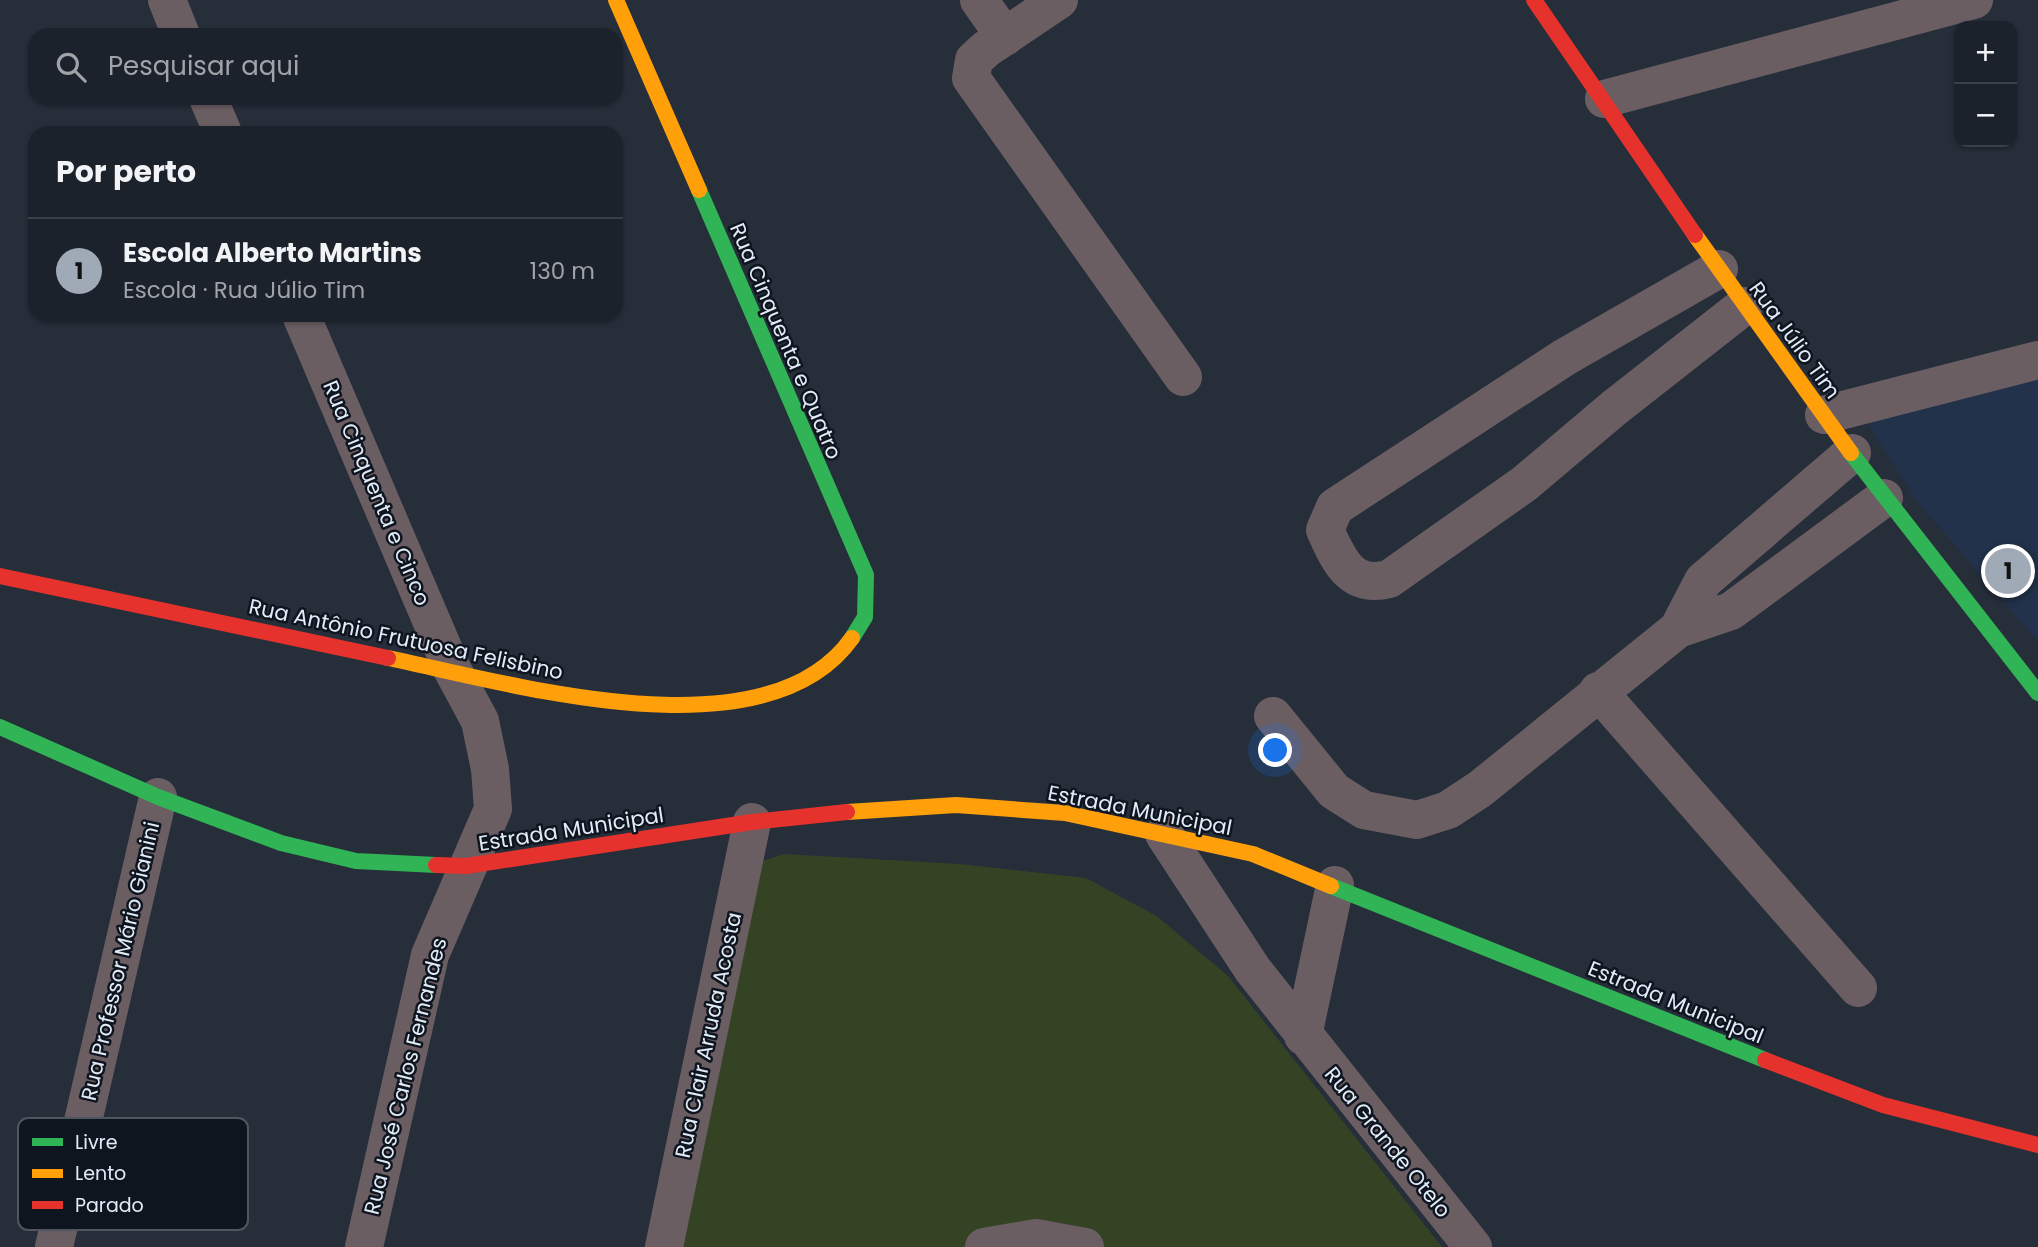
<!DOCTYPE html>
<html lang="pt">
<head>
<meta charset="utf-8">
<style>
	:root { --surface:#1c222c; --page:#252a34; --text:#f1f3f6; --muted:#a0a4a9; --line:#3a3f48; --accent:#a0aab6 }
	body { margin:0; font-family:Poppins,sans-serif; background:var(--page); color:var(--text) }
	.controls { position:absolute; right:21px; top:21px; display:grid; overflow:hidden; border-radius:14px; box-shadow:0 2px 5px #0004 }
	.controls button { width:63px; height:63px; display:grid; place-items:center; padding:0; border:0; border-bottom:2px solid var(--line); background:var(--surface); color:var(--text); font:35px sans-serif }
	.you { position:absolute; left:1276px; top:751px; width:24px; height:24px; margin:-18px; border:5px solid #fff; border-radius:50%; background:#1a73e8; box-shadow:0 0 0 10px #1a73e833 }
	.badge { display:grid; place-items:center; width:46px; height:46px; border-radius:50%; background:var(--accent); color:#111; font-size:23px; font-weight:700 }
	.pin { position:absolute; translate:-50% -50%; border:4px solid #fff; box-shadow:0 2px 7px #0006 }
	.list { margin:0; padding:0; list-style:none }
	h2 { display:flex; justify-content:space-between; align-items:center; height:91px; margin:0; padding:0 28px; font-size:30px }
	h2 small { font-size:23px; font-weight:400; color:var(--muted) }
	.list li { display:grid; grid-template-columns:46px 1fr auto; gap:21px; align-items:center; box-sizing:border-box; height:105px; padding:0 28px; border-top:2px solid var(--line) }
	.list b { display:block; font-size:26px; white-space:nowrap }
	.list p { margin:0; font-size:23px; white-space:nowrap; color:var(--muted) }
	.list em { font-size:23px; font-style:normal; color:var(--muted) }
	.icon { flex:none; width:38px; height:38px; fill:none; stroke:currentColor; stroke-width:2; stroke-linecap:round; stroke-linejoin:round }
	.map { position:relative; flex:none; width:2038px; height:1247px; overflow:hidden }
	.search { position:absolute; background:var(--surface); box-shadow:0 2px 5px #0004; left:28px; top:28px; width:595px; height:77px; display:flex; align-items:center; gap:18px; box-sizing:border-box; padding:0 24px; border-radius:21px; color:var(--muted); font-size:26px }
	.panel { position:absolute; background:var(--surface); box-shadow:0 2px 5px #0004; left:28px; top:126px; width:595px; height:196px; border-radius:21px }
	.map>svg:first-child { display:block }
	.built { fill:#21324a }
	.green { fill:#354325 }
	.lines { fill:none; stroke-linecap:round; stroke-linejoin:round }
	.street { stroke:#6b5e63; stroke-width:38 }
	.fast { stroke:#30b455; stroke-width:16 }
	.slow { stroke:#ff9f0a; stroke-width:16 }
	.jam { stroke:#e5322d; stroke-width:16 }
	.labels { text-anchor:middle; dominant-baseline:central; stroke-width:5; stroke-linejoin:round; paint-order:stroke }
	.street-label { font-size:21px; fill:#e2ecf9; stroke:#0f151e }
	.key { fill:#0f151e; stroke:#4e5660; stroke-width:2 }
	.key-label { font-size:19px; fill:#e2ecf9 }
</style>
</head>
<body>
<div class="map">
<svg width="2038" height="1247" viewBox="0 0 2038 1247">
	<rect width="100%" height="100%" fill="#262e3a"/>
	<path class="built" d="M 2038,376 L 2038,642 L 1916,500 L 1863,417 Z"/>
	<path class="green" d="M 784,854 L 959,864 L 1086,878 L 1158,917 L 1228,976 L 1442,1247 L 681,1247 L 763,861 Z"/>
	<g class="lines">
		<path class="street" d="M 167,0 L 181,35
			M 979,0 L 1005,37
			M 1059,0 L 986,49 L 974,60 L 971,78 L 1183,377
			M 208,98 L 223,133
			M 1604,99 L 1974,0
			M 1719,269 L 1565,357 L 1335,507 L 1325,530 C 1339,560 1350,589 1389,579 L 1524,484 L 1614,408 L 1744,306
			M 301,315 L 452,669 L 480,721 L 490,769 L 493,809 L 430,955 L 364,1247
			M 1824,415 L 2038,360
			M 1678,629 L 1703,581 L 1852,453
			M 1598,691 L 1858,988
			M 1273,716 L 1334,791 L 1364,810 L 1417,820 L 1448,810 L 1480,789 L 1678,629 L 1731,611 L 1884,498
			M 1164,834 L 1253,970 L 1473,1247
			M 1303,1036 L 1335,885
			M 54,1247 L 158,797
			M 664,1247 L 752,822
			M 984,1247 L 1036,1238 L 1085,1247"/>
		<path class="fast" d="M 699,190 L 866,575 L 865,617 L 852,638
			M 1851,453 L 2038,693
			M 0,727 L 158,797 L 281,843 L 356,861 L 436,865
			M 1331,886 L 1765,1060"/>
		<path class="slow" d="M 616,0 L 699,190
			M 1695,235 L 1851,453
			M 388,658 C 509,683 766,760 852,638
			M 847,812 L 956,805 L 1065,813 L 1253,854 L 1331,886"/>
		<path class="jam" d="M 1534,0 L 1695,235
			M 0,576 L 388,658
			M 436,865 L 466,866 L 752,822 L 847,812
			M 1765,1060 L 1883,1105 L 2038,1145"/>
	</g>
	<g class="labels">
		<g class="street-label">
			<text transform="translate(1795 340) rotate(54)">Rua Júlio Tim</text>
			<text transform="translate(786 341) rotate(67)">Rua Cinquenta e Quatro</text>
			<text transform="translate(377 493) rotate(67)">Rua Cinquenta e Cinco</text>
			<text transform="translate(406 639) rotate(12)">Rua Antônio Frutuosa Felisbino</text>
			<text transform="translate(1140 810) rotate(11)">Estrada Municipal</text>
			<text transform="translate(571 829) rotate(-9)">Estrada Municipal</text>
			<text transform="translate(120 961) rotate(-77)">Rua Professor Mário Gianini</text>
			<text transform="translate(1676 1002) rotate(22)">Estrada Municipal</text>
			<text transform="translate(708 1035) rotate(-78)">Rua Clair Arruda Acosta</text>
			<text transform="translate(405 1076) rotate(-76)">Rua José Carlos Fernandes</text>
			<text transform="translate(1388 1142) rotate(51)">Rua Grande Otelo</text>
		</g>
	</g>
	<rect x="18" y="1118" width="230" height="112" rx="10" class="key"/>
	<rect x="32" y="1138" width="31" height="8" fill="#30b455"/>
	<rect x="32" y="1169" width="31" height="9" fill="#ff9f0a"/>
	<rect x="32" y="1201" width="31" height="8" fill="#e5322d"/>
	<g class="key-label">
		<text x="75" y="1149">Livre</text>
		<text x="75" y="1180">Lento</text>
		<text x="75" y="1212">Parado</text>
	</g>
</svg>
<div class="controls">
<button>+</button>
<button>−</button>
</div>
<div class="you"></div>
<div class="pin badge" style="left:2008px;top:571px">1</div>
<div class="search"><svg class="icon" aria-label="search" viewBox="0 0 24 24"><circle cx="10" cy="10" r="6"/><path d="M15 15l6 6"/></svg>Pesquisar aqui</div>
<section class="panel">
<h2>Por perto<small></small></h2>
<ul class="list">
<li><span class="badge">1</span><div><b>Escola Alberto Martins</b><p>Escola · Rua Júlio Tim</p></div><em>130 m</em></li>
</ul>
</section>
</div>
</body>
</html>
